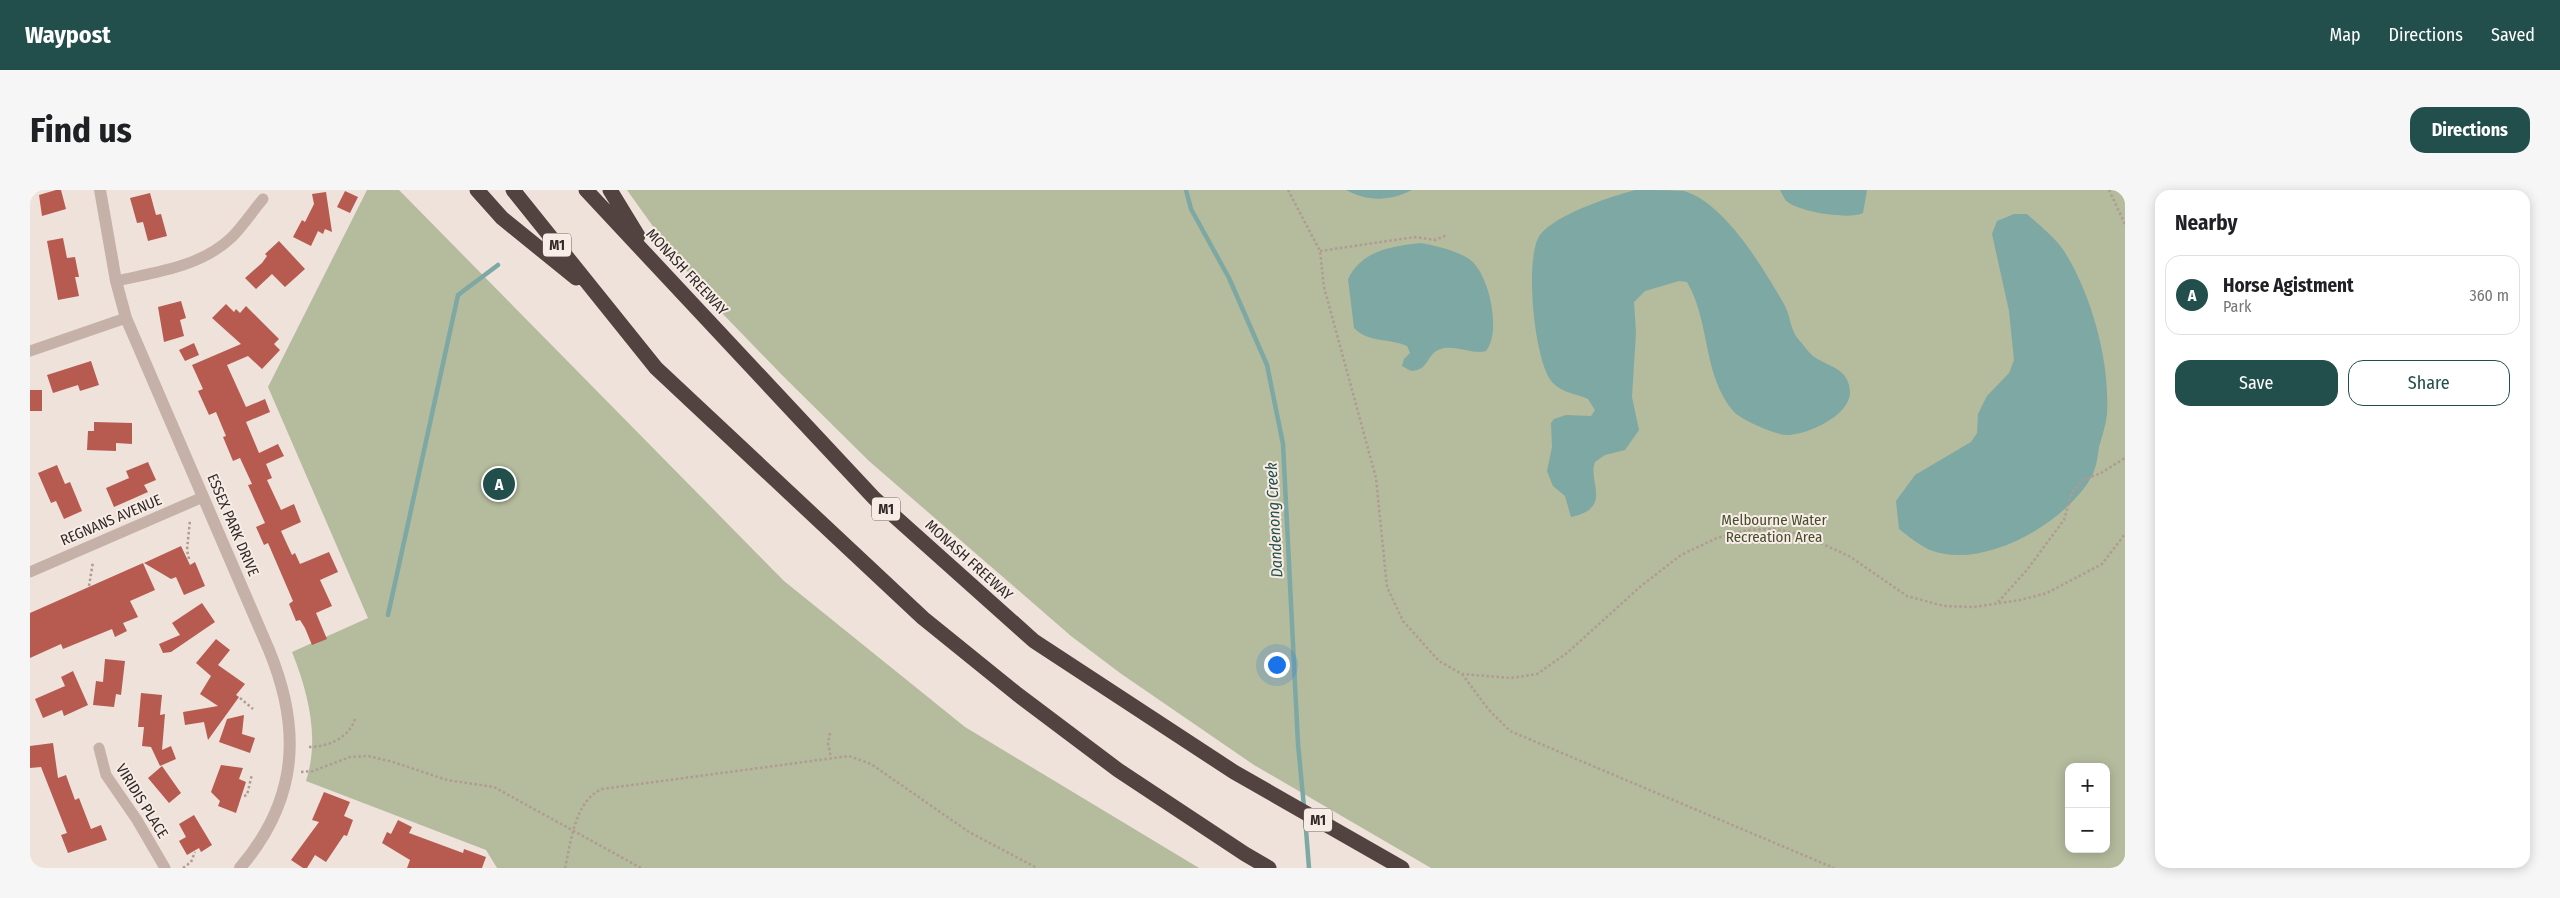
<!DOCTYPE html>
<html lang="en">
<head>
<meta charset="utf-8">
<style>
	:root { --surface:#fff; --page:#f6f6f6; --text:#202124; --muted:#757577; --line:#e0e0e0; --accent:#224f4c }
	body { margin:0; font-family:"Fira Sans Condensed",sans-serif; background:var(--page); color:var(--text) }
	.controls { position:absolute; right:15px; bottom:15px; display:grid; overflow:hidden; border-radius:10px; box-shadow:0 2px 12px #0003 }
	.controls button { width:45px; height:45px; display:grid; place-items:center; padding:0; border:0; border-bottom:1px solid var(--line); background:var(--surface); color:var(--text); font:25px sans-serif }
	.you { position:absolute; left:1246px; top:474px; width:18px; height:18px; margin:-12px; border:4px solid #fff; border-radius:50%; background:#1a73e8; box-shadow:0 0 0 8px #1a73e833 }
	.badge { display:grid; place-items:center; width:32px; height:32px; border-radius:50%; background:var(--accent); color:#fff; font-size:16px; font-weight:700 }
	.pin { position:absolute; translate:-50% -50%; border:2px solid #fff; box-shadow:0 1px 5px #0006 }
	.list { margin:0; padding:0; list-style:none }
	h2 { display:flex; justify-content:space-between; align-items:center; height:65px; margin:0; padding:0 20px; font-size:21px }
	h2 small { font-size:16px; font-weight:400; color:var(--muted) }
	.list li { display:grid; grid-template-columns:32px 1fr auto; gap:15px; align-items:center; box-sizing:border-box; height:80px; margin:0 10px 10px; padding:0 10px; border:1px solid var(--line); border-radius:15px }
	.list b { display:block; font-size:19px; white-space:nowrap }
	.list p { margin:0; font-size:16px; white-space:nowrap; color:var(--muted) }
	.list em { font-size:16px; font-style:normal; color:var(--muted) }
	.actions { display:flex; gap:10px; padding:15px 20px }
	.actions a { flex:1; padding:11px 0; border:1px solid var(--accent); border-radius:15px; text-align:center; font-size:18px; color:var(--accent) }
	.actions .main { background:var(--accent); color:#fff }
	.map { position:relative; flex:none; width:2095px; height:678px; overflow:hidden; border-radius:15px }
	header { display:flex; align-items:center; gap:30px; box-sizing:border-box; height:70px; padding:0 25px; background:var(--accent); color:#fff }
	header strong { font-size:24px }
	nav { display:flex; gap:28px; margin-inline-start:auto; font-size:18px }
	.intro { display:flex; align-items:center; justify-content:space-between; box-sizing:border-box; height:120px; padding:0 30px }
	h1 { margin:0; font-size:35px }
	.button { padding:12px 22px; border-radius:15px; background:var(--accent); color:#fff; font-size:18px; font-weight:700 }
	main { display:flex; gap:30px; padding:0 30px }
	aside { flex:1; background:var(--surface); border-radius:15px; box-shadow:0 2px 12px #0003 }
	.map>svg:first-child { display:block }
	.green { fill:#b5bb9d; fill-rule:evenodd }
	.water { fill:#7da8a4 }
	.lines { fill:none; stroke-linecap:round; stroke-linejoin:round }
	.stream { stroke:#7da8a4; stroke-width:4.5 }
	.building { fill:#b75b50 }
	.path { stroke:#b09b93; stroke-width:2.5; stroke-dasharray:2.5 2.5; stroke-linecap:butt }
	.minor { stroke:#c5b1a8; stroke-width:11 }
	.tertiary { stroke:#c5b1a8; stroke-width:12 }
	.motorway { stroke:#524340; stroke-width:15 }
	.labels { text-anchor:middle; dominant-baseline:central; stroke-width:4; stroke-linejoin:round; paint-order:stroke }
	.shield { fill:#f7ede6; stroke:#6e6460; stroke-width:1 }
	.shield-label { font-size:14px; font-weight:bold; fill:#332927 }
	.street-label { font-size:15px; fill:#332927; stroke:#f7ede6 }
	.park-label { font-size:15px; fill:#464e2e; stroke:#f7ede6 }
	.water-label { font-size:16px; font-style:italic; fill:#224f4c; stroke:#f7ede6 }
</style>
</head>
<body>
<header>
<strong>Waypost</strong>
<nav><a>Map</a><a>Directions</a><a>Saved</a></nav>
</header>
<div class="intro"><h1>Find us</h1><a class="button">Directions</a></div>
<main>
<div class="map">
<svg width="2095" height="678" viewBox="0 0 2095 678">
	<rect width="100%" height="100%" fill="#eee2db"/>
	<path class="green" d="M 337,0 L 369,0 L 754,391 L 935,537 L 1169,678 L 467,678 L 456,660 L 276,591 C 290,548 278,502 262,462 L 338,428 L 238,197 Z
		M 597,0 L 2095,0 L 2095,678 L 1401,678 L 1224,575 L 1090,483 L 1041,446 L 839,271 L 752,185 L 690,121 L 642,63 ZM 2039,577 L 2076,577 L 2076,659 L 2039,659 Z"/>
	<path class="water" d="M 1316,0 L 1382,0 C 1360,11 1338,12 1316,0 Z
		M 1605,0 C 1620,0 1640,0 1654,1 C 1695,13 1733,78 1754,114 C 1760,124 1760,139 1768,149 C 1773,154 1777,161 1783,166 C 1798,177 1820,178 1820,203 C 1819,226 1778,244 1759,245 C 1747,246 1712,230 1704,222 C 1672,185 1681,133 1657,92 L 1649,91 L 1615,101 L 1604,112 L 1606,142 L 1602,207 L 1609,240 L 1595,260 L 1575,265 L 1565,272 C 1557,291 1584,318 1541,327 L 1535,306 L 1523,296 L 1517,281 L 1522,257 L 1521,233 L 1524,229 L 1536,225 L 1561,226 L 1565,220 L 1558,209 C 1545,203 1532,203 1522,192 C 1504,171 1494,67 1510,45 C 1526,24 1580,7 1605,0 Z
		M 1750,0 L 1837,0 L 1833,23 C 1818,30 1773,22 1759,13 C 1754,10 1753,5 1750,0 Z
		M 1984,24 L 1997,24 C 2009,35 2025,47 2034,61 C 2062,105 2080,172 2077,224 C 2076,235 2072,246 2069,257 C 2068,266 2066,278 2062,286 C 2036,333 1953,381 1900,360 C 1889,355 1878,346 1869,339 L 1866,311 L 1885,285 L 1941,252 L 1947,243 L 1948,224 L 1957,206 L 1979,183 L 1984,170 L 1979,121 L 1962,44 L 1967,31 Z
		M 1391,53 C 1407,56 1425,60 1439,69 C 1459,82 1472,142 1456,161 C 1440,165 1424,153 1408,160 C 1396,166 1399,180 1381,181 L 1372,176 L 1374,169 L 1380,163 L 1377,156 C 1360,148 1338,153 1324,138 L 1318,89 C 1332,60 1363,56 1391,53 Z"/>
	<g class="lines">
		<path class="stream" d="M 1156,0 L 1161,19 L 1199,88 L 1237,175 L 1253,254 L 1268,554 L 1274,617
			M 358,425 L 428,105 L 468,75
			M 1275,627 L 1279,678"/>
	</g>
	<path class="building" d="M 26,0 L 31,0 L 36,19 L 12,26 L 9,5 Z
		M 315,1 L 328,7 L 320,23 L 307,17 Z
		M 296,2 L 302,42 L 295,39 L 293,44 L 288,41 L 281,56 L 263,47 L 272,30 L 275,32 L 284,14 L 282,4 Z
		M 120,3 L 126,25 L 131,24 L 137,46 L 118,51 L 113,32 L 107,33 L 100,8 Z
		M 33,48 L 37,68 L 45,67 L 49,87 L 45,87 L 49,106 L 28,110 L 17,51 Z
		M 249,51 L 275,79 L 255,97 L 242,84 L 226,99 L 215,88 L 232,73 L 237,66 L 235,64 Z
		M 151,111 L 156,128 L 150,130 L 154,146 L 134,152 L 128,117 Z
		M 196,114 L 204,122 L 206,119 L 210,123 L 216,116 L 249,149 L 244,154 L 250,160 L 232,179 L 218,166 L 197,175 L 216,217 L 235,209 L 240,222 L 216,232 L 229,263 L 248,254 L 254,266 L 236,274 L 242,288 L 237,290 L 251,320 L 264,314 L 271,332 L 251,341 L 262,365 L 265,363 L 270,374 L 299,362 L 308,382 L 290,390 L 302,416 L 286,423 L 297,449 L 282,455 L 275,438 L 270,430 L 266,431 L 259,414 L 263,411 L 238,353 L 234,355 L 226,337 L 235,333 L 218,295 L 222,294 L 210,268 L 203,271 L 193,247 L 196,246 L 186,222 L 179,225 L 168,201 L 173,199 L 162,175 L 211,154 L 182,128 Z
		M 164,153 L 169,165 L 155,171 L 149,160 Z
		M 61,171 L 69,195 L 50,201 L 48,195 L 23,203 L 17,185 Z
		M 0,200 L 12,200 L 12,221 L 0,221 Z
		M 64,232 L 102,233 L 102,254 L 86,253 L 86,261 L 57,260 L 58,241 L 64,241 Z
		M 118,272 L 126,290 L 114,295 L 118,302 L 84,317 L 76,298 L 99,288 L 96,281 Z
		M 27,275 L 35,294 L 40,292 L 52,321 L 34,329 L 26,311 L 21,313 L 8,283 Z
		M 151,356 L 160,375 L 165,372 L 175,396 L 154,405 L 146,387 L 141,389 L 114,373 Z
		M 113,373 L 125,400 L 100,411 L 108,427 L 93,433 L 97,441 L 85,447 L 82,439 L 33,459 L 31,454 L 0,468 L 0,423 Z
		M 172,413 L 185,432 L 141,462 L 133,463 L 129,454 L 150,445 L 142,433 Z
		M 186,449 L 200,460 L 188,475 L 215,494 L 206,505 L 209,507 L 178,550 L 174,532 L 155,535 L 153,522 L 188,516 L 170,504 L 181,486 L 166,473 Z
		M 75,469 L 95,471 L 91,505 L 86,504 L 84,517 L 63,515 L 66,491 L 73,492 Z
		M 43,481 L 58,515 L 34,526 L 32,520 L 13,528 L 5,509 L 35,496 L 31,487 Z
		M 111,503 L 132,505 L 130,525 L 135,524 L 132,560 L 141,556 L 146,569 L 130,576 L 121,557 L 112,556 L 114,537 L 108,537 Z
		M 214,525 L 212,544 L 225,548 L 220,563 L 189,552 L 197,529 Z
		M 23,553 L 28,588 L 36,585 L 45,610 L 49,608 L 61,639 L 71,635 L 77,650 L 38,663 L 31,645 L 37,643 L 11,577 L 0,578 L 0,556 Z
		M 191,575 L 213,578 L 209,589 L 216,592 L 206,623 L 188,616 L 190,611 L 181,602 Z
		M 132,576 L 151,603 L 139,613 L 118,588 Z
		M 294,602 L 320,612 L 314,626 L 323,630 L 317,646 L 314,645 L 296,672 L 285,665 L 277,678 L 273,678 L 261,670 L 289,632 L 282,630 Z
		M 164,625 L 182,655 L 171,662 L 169,658 L 157,665 L 149,651 L 156,647 L 149,634 Z
		M 368,630 L 382,637 L 379,643 L 433,663 L 434,659 L 456,667 L 452,678 L 377,678 L 380,670 L 352,653 L 357,642 L 361,644 Z"/>
	<g class="lines">
		<path class="path" d="M 1258,0 L 1290,61 L 1294,97 L 1346,288 L 1357,397 L 1373,431 L 1409,471 L 1432,484 L 1481,488 L 1507,484 L 1537,463 L 1611,396 L 1651,365 L 1687,348 L 1718,340 L 1745,339 L 1773,345 L 1819,366 L 1877,406 L 1914,416 L 1944,417 L 1990,410 L 2017,403 L 2072,374 L 2095,344
			M 2079,0 L 2095,34
			M 1290,61 L 1385,47 L 1405,50 L 1417,45
			M 159,369 L 157,360 L 160,330
			M 59,396 L 63,372
			M 1968,412 L 1996,381 L 2034,330 L 2042,302 L 2053,290 L 2071,283 L 2095,268
			M 1432,484 L 1458,519 L 1480,541 L 1804,678
			M 210,508 L 223,519
			M 800,543 L 798,553 L 801,568
			M 279,557 C 298,557 319,548 325,529
			M 271,582 L 283,581 L 320,567 L 338,566 L 363,572 L 417,590 L 464,597 L 611,678
			M 214,606 L 217,605 L 222,584
			M 153,678 L 161,672 L 165,662
			M 535,678 C 541,652 545,610 572,599 L 819,566 L 841,574 L 939,642 L 1007,678"/>
		<path class="minor" d="M 86,91 C 126,82 170,77 201,48 C 213,36 222,22 233,9
			M 0,161 L 96,128
			M 0,382 L 173,307
			M 69,558 L 76,585 L 107,630 L 135,678"/>
		<path class="tertiary" d="M 70,0 L 86,91 L 96,128 L 239,460 C 272,540 268,610 210,678"/>
		<path class="motorway" d="M 447,0 L 472,28 L 546,88
			M 483,0 L 626,178 L 893,428 L 987,504 L 1088,580 L 1215,664 L 1239,678
			M 556,0 L 844,308 L 1004,451 L 1204,582 L 1372,678
			M 580,0 L 608,46"/>
	</g>
	<g class="labels">
		<g class="shield">
			<rect x="513" y="43.5" width="28" height="23" rx="4"/>
			<rect x="842" y="307.5" width="28" height="23" rx="4"/>
			<rect x="1274" y="618.5" width="28" height="23" rx="4"/>
		</g>
		<g class="shield-label">
			<text x="527" y="55">M1</text>
			<text x="856" y="319">M1</text>
			<text x="1288" y="630">M1</text>
		</g>
		<g class="street-label">
			<text transform="translate(657 82) rotate(47)">MONASH FREEWAY</text>
			<text transform="translate(81 330) rotate(-23)">REGNANS AVENUE</text>
			<text transform="translate(203 335) rotate(67)">ESSEX PARK DRIVE</text>
			<text transform="translate(939 370) rotate(42)">MONASH FREEWAY</text>
			<text transform="translate(112 611) rotate(58)">VIRIDIS PLACE</text>
		</g>
		<g class="park-label">
			<text x="1744" y="330">Melbourne Water<tspan x="1744" dy="17">Recreation Area</tspan></text>
		</g>
		<g class="water-label">
			<text transform="translate(1244 330) rotate(-93)">Dandenong Creek</text>
		</g>
	</g>
</svg>
<div class="controls">
<button>+</button>
<button>−</button>
</div>
<div class="you"></div>
<div class="pin badge" style="left:469px;top:294px">A</div>
</div>
<aside>
<h2>Nearby<small></small></h2>
<ul class="list">
<li><span class="badge">A</span><div><b>Horse Agistment</b><p>Park</p></div><em>360 m</em></li>
</ul>
<div class="actions"><a class="main">Save</a><a>Share</a></div>
</aside>
</main>
</body>
</html>
